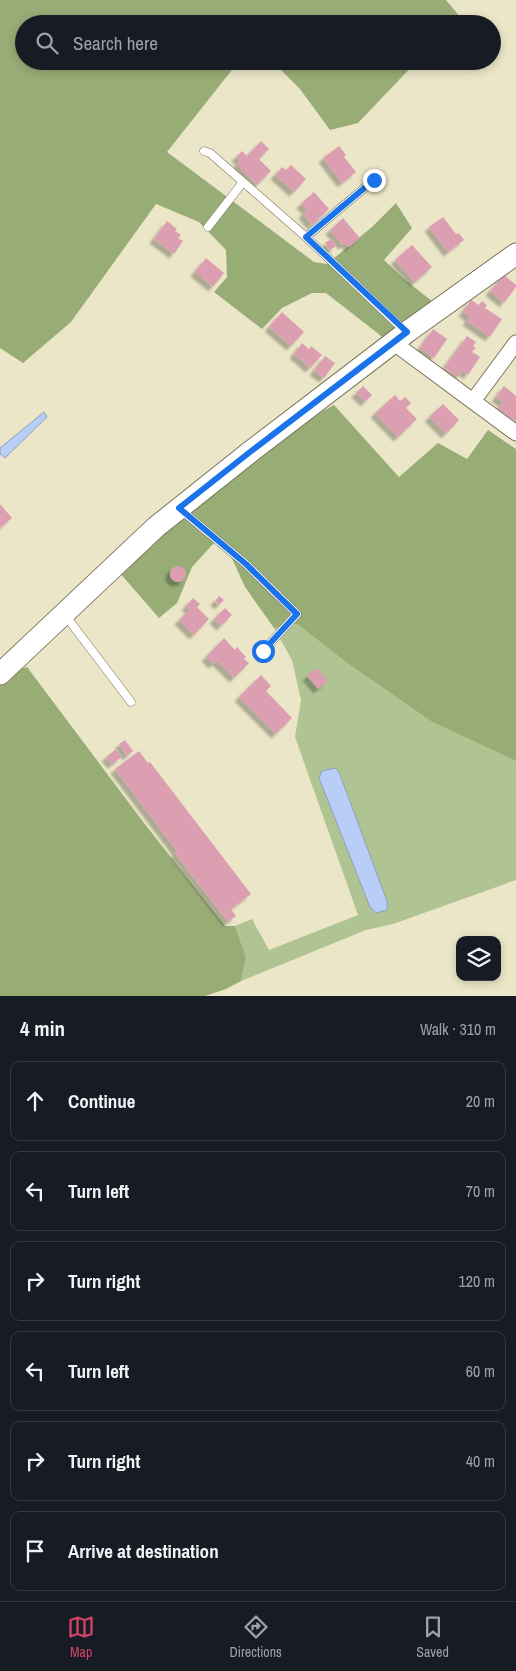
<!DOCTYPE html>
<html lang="en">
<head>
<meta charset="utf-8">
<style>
	:root { --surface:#171b24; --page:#242831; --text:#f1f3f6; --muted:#9ea1a6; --line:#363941; --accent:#d14264 }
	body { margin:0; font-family:"Archivo Narrow",sans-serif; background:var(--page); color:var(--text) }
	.controls { position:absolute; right:15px; bottom:15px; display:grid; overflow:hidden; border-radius:10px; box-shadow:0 2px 8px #0003 }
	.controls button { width:45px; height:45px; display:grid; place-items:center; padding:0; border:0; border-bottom:1px solid var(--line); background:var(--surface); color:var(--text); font:25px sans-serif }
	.stop { position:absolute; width:15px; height:15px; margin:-11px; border:4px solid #1a73e8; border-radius:50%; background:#fff }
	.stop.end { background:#1a73e8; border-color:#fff; box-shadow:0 1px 5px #0008 }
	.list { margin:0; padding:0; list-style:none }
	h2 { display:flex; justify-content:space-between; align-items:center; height:65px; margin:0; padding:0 20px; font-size:21px }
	h2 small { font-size:16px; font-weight:400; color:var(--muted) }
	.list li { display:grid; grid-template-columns:32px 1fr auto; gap:15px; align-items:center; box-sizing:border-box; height:80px; margin:0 10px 10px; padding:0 10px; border:1px solid var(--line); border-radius:10px }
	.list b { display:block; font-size:19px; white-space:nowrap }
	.list em { font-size:16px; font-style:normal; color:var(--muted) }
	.icon { flex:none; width:28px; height:28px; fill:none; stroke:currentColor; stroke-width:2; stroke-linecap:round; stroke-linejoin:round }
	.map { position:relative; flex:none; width:516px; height:996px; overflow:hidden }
	.search { position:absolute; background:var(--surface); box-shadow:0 2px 8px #0003; left:15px; right:15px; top:15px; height:55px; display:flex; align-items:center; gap:12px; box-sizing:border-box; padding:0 18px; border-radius:28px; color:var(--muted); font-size:19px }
	.sheet { height:605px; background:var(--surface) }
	nav { display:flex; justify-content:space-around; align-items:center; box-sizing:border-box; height:70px; border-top:1px solid var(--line); background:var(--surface); font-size:14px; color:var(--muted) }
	nav a { display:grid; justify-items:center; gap:2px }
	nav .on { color:var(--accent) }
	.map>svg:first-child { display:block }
	.green { fill:#b0c392; fill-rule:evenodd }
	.forest { fill:#98ac76 }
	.water { fill:#b8cef7; stroke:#909fb8 }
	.building { fill:#dc9eb1; filter:url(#shadow) }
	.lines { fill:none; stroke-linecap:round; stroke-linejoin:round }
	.lane-casing { stroke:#7a755a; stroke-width:9 }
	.street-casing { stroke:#7a755a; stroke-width:17 }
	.secondary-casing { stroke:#7a755a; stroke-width:23 }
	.lane { stroke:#fff; stroke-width:8 }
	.street { stroke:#fff; stroke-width:15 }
	.secondary { stroke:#fff; stroke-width:21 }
	.route { stroke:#1a73e8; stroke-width:6 }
</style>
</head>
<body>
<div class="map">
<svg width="516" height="996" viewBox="0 0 516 996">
	<defs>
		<filter id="shadow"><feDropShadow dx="-4.5" dy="4.5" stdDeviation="1" flood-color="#0004"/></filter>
	</defs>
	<rect width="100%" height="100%" fill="#ece6c8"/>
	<path class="green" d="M 297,624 L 347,663 L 432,722 L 516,761 L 516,880 L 393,924 L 366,930 L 241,981 L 246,957 L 235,926 L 252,919 L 269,950 L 358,915 L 295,737 L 301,700 L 292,660 L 274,628 ZM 322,771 L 339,772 L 387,901 L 387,910 L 370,907 L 319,778 Z"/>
	<path class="forest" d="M 0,0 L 446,0 L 461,18 L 457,24 L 24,24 L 24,61 L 239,61 L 167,152 L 314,262 L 327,264 L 372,227 L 396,203 L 412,228 L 384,260 L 404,279 L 433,302 L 385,339 L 326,293 L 312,293 L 282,308 L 262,329 L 214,292 L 227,277 L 226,250 L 199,222 L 156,204 L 71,322 L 23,363 L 0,348 Z
		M 272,61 L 417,61 L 358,123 L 330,130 L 300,89 Z
		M 334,405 L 399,477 L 438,443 L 467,459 L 488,430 L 516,449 L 516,761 L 432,722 L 347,663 L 297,624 L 274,628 L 245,587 L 229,552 L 214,543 L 192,567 L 177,603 L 159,618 L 119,572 L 225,481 L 323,411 Z
		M 27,667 L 144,823 L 225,926 L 235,926 L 246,957 L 241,981 L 226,989 L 205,996 L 0,996 L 0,684 L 16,670 Z"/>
	<path class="water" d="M 44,412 L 47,417 L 5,458 L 0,454 L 0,448 Z
		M 335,768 L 339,772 L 387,901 L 387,910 L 376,913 L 370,907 L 319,778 L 322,771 Z"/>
	<path class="building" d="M 261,141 L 269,149 L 259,159 L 271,171 L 257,185 L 237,165 L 240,161 L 236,157 L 242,151 L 247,156 Z
		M 339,146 L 346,155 L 344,157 L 356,172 L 342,183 L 323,158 Z
		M 291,165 L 306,179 L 294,192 L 275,175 L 282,167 L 286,170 Z
		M 314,192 L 329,209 L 312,225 L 303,214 L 307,210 L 301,204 Z
		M 443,217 L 456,234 L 459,233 L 464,240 L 448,252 L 429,227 Z
		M 343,218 L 360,238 L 349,247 L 346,243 L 343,245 L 330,230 Z
		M 167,221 L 177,229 L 175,231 L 181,235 L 178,238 L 183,241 L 174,254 L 154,239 Z
		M 331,239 L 336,246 L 330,250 L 325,243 Z
		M 412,245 L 432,267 L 415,282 L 395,260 Z
		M 206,258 L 224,273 L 213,287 L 195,272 Z
		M 504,275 L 516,285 L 516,287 L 504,303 L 490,291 Z
		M 471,300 L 479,305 L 482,301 L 487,305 L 485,308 L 502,319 L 490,337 L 467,321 L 470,317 L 463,312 Z
		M 282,312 L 304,332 L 291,346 L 269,327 Z
		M 433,329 L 447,339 L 434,358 L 420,348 Z
		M 467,336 L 476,342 L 473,346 L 476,348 L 472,352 L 480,357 L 468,375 L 463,371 L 458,377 L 444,368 Z
		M 302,343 L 309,349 L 311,346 L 322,355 L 310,368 L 294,354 Z
		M 325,356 L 335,363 L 324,378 L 314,371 Z
		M 363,386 L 372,395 L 365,402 L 356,393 Z
		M 504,386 L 516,396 L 516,422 L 498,408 L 503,402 L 496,397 Z
		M 395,395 L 400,401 L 405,397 L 411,403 L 406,408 L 417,419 L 398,437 L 375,413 Z
		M 443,404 L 459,420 L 446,434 L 429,417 Z
		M 0,504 L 12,518 L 0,528 Z
		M170 574a8 8 0 1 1 16 0a8 8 0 1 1-16 0Z
		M 219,596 L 224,600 L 219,605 L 215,601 Z
		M 193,598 L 200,604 L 197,607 L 209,619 L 194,635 L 179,620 L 190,609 L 186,606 Z
		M 225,608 L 232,615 L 221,626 L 214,619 Z
		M 224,638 L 235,650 L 237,647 L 246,657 L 244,659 L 249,663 L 234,678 L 217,661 L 213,664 L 206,657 Z
		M 317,668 L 328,681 L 318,689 L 307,676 Z
		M 261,675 L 271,686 L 266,691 L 292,718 L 276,734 L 239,697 Z
		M 125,740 L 133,751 L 127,756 L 119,744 Z
		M 116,749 L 122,757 L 112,764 L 106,757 Z
		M 139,751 L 148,763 L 150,762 L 251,894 L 231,909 L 236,916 L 228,922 L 175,853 L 177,851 L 115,769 Z"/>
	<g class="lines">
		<defs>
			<path id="lane" d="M 204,151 L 210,153 L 306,237 L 405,331
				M 208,227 L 243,182
				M 306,237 L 374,180
				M 181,510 L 246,564 L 297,614 L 263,651
				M 65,615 L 131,702"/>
			<path id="street" d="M 394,343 L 516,433
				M 473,401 L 516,343"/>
			<path id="secondary" d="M 0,674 L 156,527 L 250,452 L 407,332 L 516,254"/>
		</defs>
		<use href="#lane" class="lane-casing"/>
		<use href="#street" class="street-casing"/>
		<use href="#secondary" class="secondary-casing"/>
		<use href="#lane" class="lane"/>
		<use href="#street" class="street"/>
		<use href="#secondary" class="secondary"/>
	</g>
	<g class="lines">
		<path class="route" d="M 263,651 L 297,614 L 246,564 L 179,508 L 250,452 L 407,332 L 306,237 L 374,180"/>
	</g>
</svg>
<div class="controls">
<button><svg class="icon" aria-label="layers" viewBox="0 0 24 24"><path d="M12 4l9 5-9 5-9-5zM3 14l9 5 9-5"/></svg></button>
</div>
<div class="stop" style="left:263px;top:651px"></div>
<div class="stop end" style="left:374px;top:180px"></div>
<div class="search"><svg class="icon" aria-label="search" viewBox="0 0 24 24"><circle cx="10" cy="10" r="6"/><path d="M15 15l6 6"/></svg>Search here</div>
</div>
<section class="sheet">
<h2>4 min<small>Walk · 310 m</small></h2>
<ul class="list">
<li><svg class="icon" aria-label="ahead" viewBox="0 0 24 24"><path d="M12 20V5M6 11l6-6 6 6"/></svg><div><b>Continue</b></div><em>20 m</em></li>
<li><svg class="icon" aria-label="left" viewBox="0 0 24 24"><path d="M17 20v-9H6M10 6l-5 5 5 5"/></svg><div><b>Turn left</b></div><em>70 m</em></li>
<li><svg class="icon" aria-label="right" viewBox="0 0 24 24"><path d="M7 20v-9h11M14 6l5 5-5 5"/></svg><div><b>Turn right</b></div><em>120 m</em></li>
<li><svg class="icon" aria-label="left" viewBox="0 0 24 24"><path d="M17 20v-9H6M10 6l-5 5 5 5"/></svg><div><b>Turn left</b></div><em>60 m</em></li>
<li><svg class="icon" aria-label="right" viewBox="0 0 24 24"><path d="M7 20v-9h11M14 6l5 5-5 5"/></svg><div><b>Turn right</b></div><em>40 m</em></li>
<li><svg class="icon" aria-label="arrive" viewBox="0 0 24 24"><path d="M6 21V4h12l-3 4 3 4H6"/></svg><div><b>Arrive at destination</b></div></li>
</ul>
</section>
<nav>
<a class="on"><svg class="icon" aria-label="map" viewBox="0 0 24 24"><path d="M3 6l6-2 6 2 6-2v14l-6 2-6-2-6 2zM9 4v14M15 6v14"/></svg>Map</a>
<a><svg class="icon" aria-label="directions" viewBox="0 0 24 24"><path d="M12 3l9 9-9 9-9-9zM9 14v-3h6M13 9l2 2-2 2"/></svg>Directions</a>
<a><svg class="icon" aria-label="saved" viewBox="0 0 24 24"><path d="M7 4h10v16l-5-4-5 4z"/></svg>Saved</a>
</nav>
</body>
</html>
